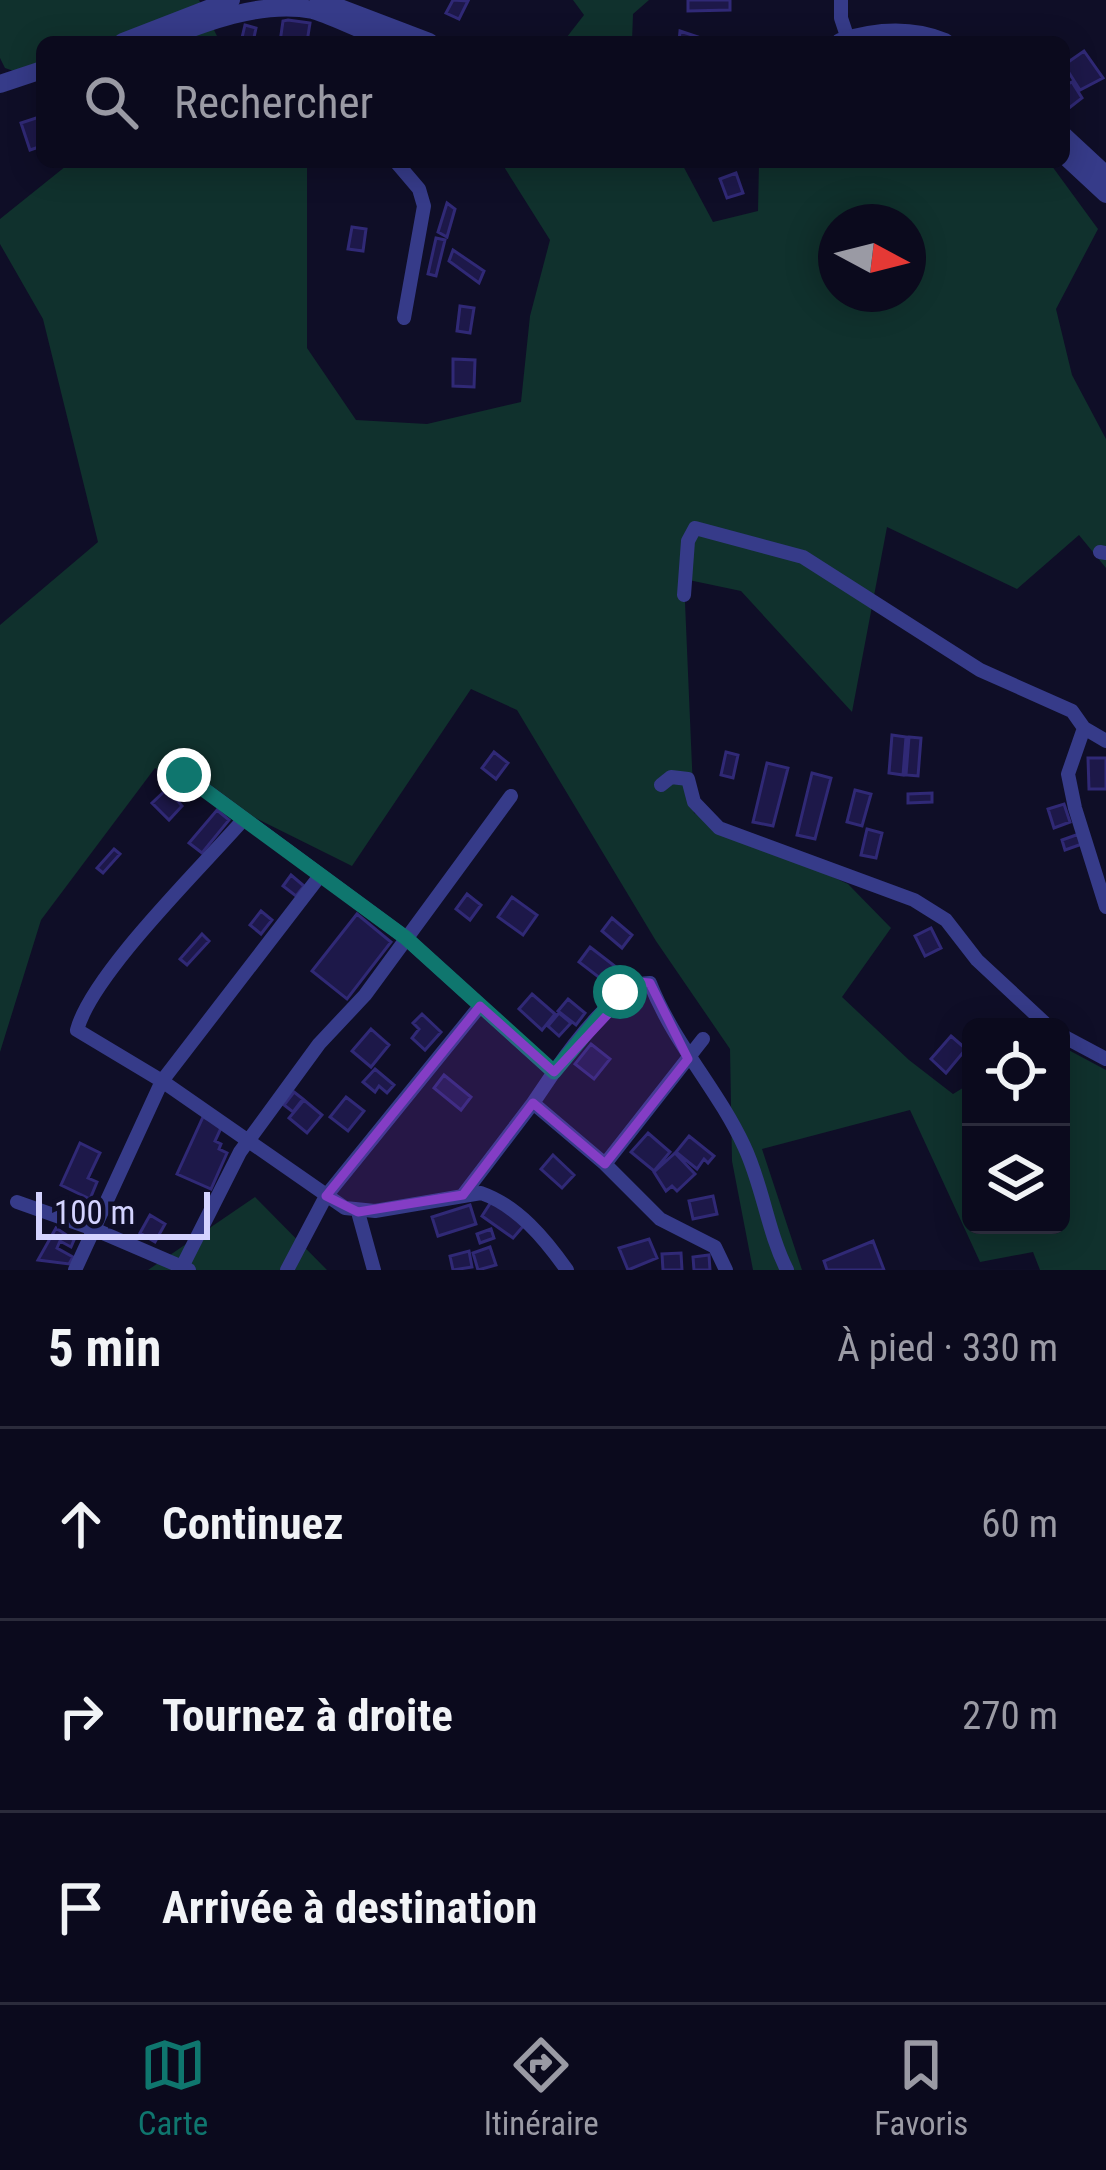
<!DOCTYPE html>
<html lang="fr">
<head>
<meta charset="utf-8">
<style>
	:root { --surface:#0b0a1d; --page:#19182a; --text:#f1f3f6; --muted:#9a9aa4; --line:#2b2b3b; --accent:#0f766e }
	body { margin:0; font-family:"Roboto Condensed",sans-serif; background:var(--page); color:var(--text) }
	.controls { position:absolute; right:36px; bottom:36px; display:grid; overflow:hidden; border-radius:18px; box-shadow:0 6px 30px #0003 }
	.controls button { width:108px; height:108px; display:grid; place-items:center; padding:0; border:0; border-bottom:3px solid var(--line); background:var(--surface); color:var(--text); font:60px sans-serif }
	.compass { position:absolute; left:818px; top:204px; width:108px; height:108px; border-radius:50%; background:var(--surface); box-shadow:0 6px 30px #0003; rotate:97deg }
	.scale { position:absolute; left:36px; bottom:30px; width:174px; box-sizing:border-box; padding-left:12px; border:6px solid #d4d3ff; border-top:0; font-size:33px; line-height:42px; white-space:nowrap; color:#d4d3ff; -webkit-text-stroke:9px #0f0e27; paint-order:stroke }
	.stop { position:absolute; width:36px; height:36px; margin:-27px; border:9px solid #0f766e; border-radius:50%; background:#fff }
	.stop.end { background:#0f766e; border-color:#fff; box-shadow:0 3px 12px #0008 }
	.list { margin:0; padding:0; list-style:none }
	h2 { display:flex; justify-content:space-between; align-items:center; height:156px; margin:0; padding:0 48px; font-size:51px }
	h2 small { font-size:39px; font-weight:400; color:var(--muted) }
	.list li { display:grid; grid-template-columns:78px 1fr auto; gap:36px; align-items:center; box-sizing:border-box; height:192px; padding:0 48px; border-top:3px solid var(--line) }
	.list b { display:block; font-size:45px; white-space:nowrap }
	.list em { font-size:39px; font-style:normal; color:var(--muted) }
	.icon { flex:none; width:66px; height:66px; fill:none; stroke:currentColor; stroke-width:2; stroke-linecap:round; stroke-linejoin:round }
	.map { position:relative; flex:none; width:1106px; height:1270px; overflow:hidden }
	.search { position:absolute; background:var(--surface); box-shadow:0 6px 30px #0003; left:36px; right:36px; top:36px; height:132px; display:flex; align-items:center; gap:30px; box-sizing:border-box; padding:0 42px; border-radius:18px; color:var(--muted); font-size:45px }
	.sheet { height:732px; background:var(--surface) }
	nav { display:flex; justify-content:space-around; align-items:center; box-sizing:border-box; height:168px; border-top:3px solid var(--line); background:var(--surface); font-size:33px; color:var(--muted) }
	nav a { display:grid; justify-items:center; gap:6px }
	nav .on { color:var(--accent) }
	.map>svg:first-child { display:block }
	.green { fill:#10312d; fill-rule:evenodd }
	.building { fill:#1d1849; stroke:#302976; stroke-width:3 }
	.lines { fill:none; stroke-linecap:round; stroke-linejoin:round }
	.minor { stroke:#363b89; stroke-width:14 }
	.tertiary { stroke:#363b89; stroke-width:18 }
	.route { stroke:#0f766e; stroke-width:15 }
	.marked { fill:#843dc5; fill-opacity:0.2; stroke:#843dc5; stroke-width:9; stroke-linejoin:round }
</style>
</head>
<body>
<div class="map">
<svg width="1106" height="1270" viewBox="0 0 1106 1270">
	<rect width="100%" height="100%" fill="#0f0e27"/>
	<path class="green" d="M 0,0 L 199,0 L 220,42 L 42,42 L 42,81 L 5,68 L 0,58 Z
		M 573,0 L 649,0 L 633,14 L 632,42 L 563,42 L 584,15 Z
		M 71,162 L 307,162 L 307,348 L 356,420 L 427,424 L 521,402 L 530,316 L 550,240 L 501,162 L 681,162 L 713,222 L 758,211 L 759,162 L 1049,162 L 1098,229 L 1056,309 L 1072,375 L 1106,439 L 1106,568 L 1079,535 L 1017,589 L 887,527 L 852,712 L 741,591 L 684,579 L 694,813 L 848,884 L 891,928 L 842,997 L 909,1060 L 953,1094 L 971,1083 L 971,1225 L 1061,1225 L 1061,1046 L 1106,1070 L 1106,1270 L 1040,1270 L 1033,1252 L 980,1262 L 910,1110 L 762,1149 L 802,1270 L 753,1270 L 732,1161 L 730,1049 L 656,941 L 517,710 L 471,689 L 352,866 L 155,768 L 41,920 L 0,1052 L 0,625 L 98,542 L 43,319 L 0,244 L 0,219 ZM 836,222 L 908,222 L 908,294 L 836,294 Z
		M 255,1197 L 327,1270 L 148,1270 Z"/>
	<path class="building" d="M 453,0 L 468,1 L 459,19 L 446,13 Z
		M 688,0 L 730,0 L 730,10 L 688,11 Z
		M 288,20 L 310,23 L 307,42 L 280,42 L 283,21 Z
		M 245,25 L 256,28 L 253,42 L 241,42 Z
		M 680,31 L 701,38 L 700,42 L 679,42 Z
		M 1084,51 L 1103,78 L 1080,90 L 1064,65 Z
		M 1072,82 L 1082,98 L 1064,112 L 1064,86 Z
		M 42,116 L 42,146 L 30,150 L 21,123 Z
		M 736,173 L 743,193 L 727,198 L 720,179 Z
		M 447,203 L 455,209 L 447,237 L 438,232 Z
		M 352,227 L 366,229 L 363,251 L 348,249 Z
		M 436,238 L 445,240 L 436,276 L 428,274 Z
		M 453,250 L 484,271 L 479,283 L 449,261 Z
		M 460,306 L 474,308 L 470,333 L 457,331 Z
		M 453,359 L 475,360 L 474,387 L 453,386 Z
		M 892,735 L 906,737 L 903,775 L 889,773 Z
		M 909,737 L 921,738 L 918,776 L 906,775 Z
		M 494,752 L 508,763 L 496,779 L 482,768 Z
		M 726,752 L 738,755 L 733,778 L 721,775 Z
		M 1088,758 L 1106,758 L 1106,789 L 1089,789 Z
		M 767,763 L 788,768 L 773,826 L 753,822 Z
		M 812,773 L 831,778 L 815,839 L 797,835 Z
		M 167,789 L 182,806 L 169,820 L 152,803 Z
		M 855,790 L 871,794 L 862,826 L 847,822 Z
		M 932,793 L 932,802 L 908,803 L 908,794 Z
		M 1064,804 L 1070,822 L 1054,828 L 1048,809 Z
		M 217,810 L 229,820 L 202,853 L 189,843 Z
		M 867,829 L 882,833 L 876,858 L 861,855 Z
		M 1079,834 L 1082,844 L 1065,850 L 1062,840 Z
		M 114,849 L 120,854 L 103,873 L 97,868 Z
		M 291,875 L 304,886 L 296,896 L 283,886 Z
		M 467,894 L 481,905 L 470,920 L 456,909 Z
		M 512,897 L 537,915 L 523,935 L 498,917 Z
		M 261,911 L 272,920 L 261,934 L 250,925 Z
		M 357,914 L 391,942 L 347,999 L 312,971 Z
		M 612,918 L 632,935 L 622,948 L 602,931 Z
		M 931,928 L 941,948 L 925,956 L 915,936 Z
		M 202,934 L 209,941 L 187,965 L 180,959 Z
		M 590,947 L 616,967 L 605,982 L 579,962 Z
		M 532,994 L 555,1014 L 542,1030 L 519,1009 Z
		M 568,999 L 585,1013 L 576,1025 L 558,1011 Z
		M 559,1013 L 571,1023 L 559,1036 L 548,1026 Z
		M 422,1014 L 441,1032 L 425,1050 L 412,1038 L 419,1029 L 413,1023 Z
		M 371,1029 L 389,1045 L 371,1067 L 352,1051 Z
		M 951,1036 L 966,1049 L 946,1073 L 931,1059 Z
		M 591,1044 L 610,1059 L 594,1079 L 575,1064 Z
		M 375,1069 L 394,1085 L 387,1093 L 379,1086 L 375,1092 L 363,1082 Z
		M 444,1075 L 471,1097 L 461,1110 L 434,1088 Z
		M 294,1092 L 303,1099 L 293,1112 L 284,1105 Z
		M 346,1097 L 364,1111 L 348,1131 L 330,1117 Z
		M 304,1100 L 322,1115 L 307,1133 L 289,1118 Z
		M 203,1117 L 222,1126 L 215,1141 L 221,1144 L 219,1149 L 227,1153 L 211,1189 L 177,1174 Z
		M 648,1133 L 670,1152 L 654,1171 L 631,1152 Z
		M 689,1136 L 714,1156 L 708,1163 L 704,1159 L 697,1169 L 676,1152 Z
		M 80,1143 L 100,1153 L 88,1178 L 97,1182 L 90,1199 L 61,1185 Z
		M 675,1153 L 695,1174 L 677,1191 L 672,1186 L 666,1191 L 654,1172 Z
		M 553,1155 L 574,1175 L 562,1188 L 541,1169 Z
		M 713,1196 L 717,1214 L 693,1219 L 689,1201 Z
		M 493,1199 L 526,1223 L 513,1238 L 482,1216 Z
		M 470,1205 L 476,1224 L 438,1236 L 432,1217 Z
		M 150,1215 L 165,1224 L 155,1242 L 140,1233 Z
		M 56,1228 L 74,1240 L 71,1247 L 60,1241 L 57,1248 L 73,1257 L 69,1264 L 38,1260 Z
		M 491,1229 L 494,1238 L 480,1243 L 477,1234 Z
		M 649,1239 L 657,1258 L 628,1270 L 619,1248 Z
		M 873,1241 L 884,1270 L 827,1270 L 824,1261 Z
		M 490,1247 L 496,1265 L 478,1270 L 473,1253 Z
		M 469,1251 L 472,1267 L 453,1270 L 450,1256 Z
		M 681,1253 L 682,1270 L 663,1270 L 662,1254 Z
		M 709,1255 L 710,1270 L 694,1270 L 693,1257 Z"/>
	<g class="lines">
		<path class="minor" d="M 841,0 L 841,18 L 849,42
			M 396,162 L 419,189 L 424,206 L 404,318
			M 1100,552 L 1106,553
			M 684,595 L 688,541 L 695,528 L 803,557 L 980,670 L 1072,711 L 1084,728 L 1106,741
			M 1084,728 L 1068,774 L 1075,808 L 1106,907
			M 185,775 L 406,938 L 554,1072 L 533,1103 L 605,1164 L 660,1219 L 715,1247 L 726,1270
			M 661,785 L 671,777 L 688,779 L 694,802 L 719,828 L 914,900 L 946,920 L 977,960 L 1049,1027
			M 243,820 C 201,868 92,974 77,1030 L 162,1081 L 345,1208 L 375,1211 L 481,1193 C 518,1206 545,1239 567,1270
			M 1061,1035 L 1106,1059
			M 554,1072 C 572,1046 619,982 650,983 C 674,1044 717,1088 744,1146 C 763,1186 767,1230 787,1270
			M 605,1164 L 703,1039
			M 463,1195 L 533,1103
			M 17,1202 L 96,1230 L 189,1270
			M 358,1212 L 374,1270
			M 182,1267 L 240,1152 L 319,1044 L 365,995 L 511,796
			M 75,1270 L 162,1081 L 319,877
			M 287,1270 L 326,1196 L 480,1006"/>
		<path class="tertiary" d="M 319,0 L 429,42
			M 123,42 L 231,0
			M 156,42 C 203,23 260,0 313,10 C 340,18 365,33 393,42
			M 840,42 C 874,31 911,28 945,42
			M 0,84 L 42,70
			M 1064,136 L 1106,175
			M 1064,155 L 1106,194"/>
	</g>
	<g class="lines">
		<path class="route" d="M 184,775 L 406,938 L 554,1072 L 620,992"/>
	</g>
	<path class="marked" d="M 638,982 L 650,983 L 688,1059 L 605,1164 L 533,1103 L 463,1195 L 358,1212 L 326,1196 L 480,1006 L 554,1072 Z"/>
</svg>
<div class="controls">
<button><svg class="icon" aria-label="locate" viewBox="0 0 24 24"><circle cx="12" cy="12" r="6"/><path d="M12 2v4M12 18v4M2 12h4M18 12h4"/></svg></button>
<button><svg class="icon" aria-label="layers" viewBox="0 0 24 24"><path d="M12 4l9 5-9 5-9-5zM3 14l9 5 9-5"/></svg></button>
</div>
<svg class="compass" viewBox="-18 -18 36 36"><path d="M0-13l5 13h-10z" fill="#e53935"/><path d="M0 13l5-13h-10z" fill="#9a9aa4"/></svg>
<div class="scale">100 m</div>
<div class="stop" style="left:620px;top:992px"></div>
<div class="stop end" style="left:184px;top:775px"></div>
<div class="search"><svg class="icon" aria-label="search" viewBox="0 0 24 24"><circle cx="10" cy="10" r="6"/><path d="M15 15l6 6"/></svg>Rechercher</div>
</div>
<section class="sheet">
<h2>5 min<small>À pied · 330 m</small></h2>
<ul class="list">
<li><svg class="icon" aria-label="ahead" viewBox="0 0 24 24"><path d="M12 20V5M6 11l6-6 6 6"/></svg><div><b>Continuez</b></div><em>60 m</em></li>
<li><svg class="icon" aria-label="right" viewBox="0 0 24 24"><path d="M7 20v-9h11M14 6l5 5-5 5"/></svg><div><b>Tournez à droite</b></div><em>270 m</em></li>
<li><svg class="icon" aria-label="arrive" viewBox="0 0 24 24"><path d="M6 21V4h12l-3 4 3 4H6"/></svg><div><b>Arrivée à destination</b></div></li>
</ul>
</section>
<nav>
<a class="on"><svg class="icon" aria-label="map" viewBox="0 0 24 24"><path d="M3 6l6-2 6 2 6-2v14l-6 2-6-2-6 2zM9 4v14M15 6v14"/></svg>Carte</a>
<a><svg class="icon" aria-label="directions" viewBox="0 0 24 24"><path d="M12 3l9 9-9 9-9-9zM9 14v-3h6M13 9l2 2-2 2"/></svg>Itinéraire</a>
<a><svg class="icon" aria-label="saved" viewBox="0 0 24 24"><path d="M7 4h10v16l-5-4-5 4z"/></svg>Favoris</a>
</nav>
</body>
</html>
